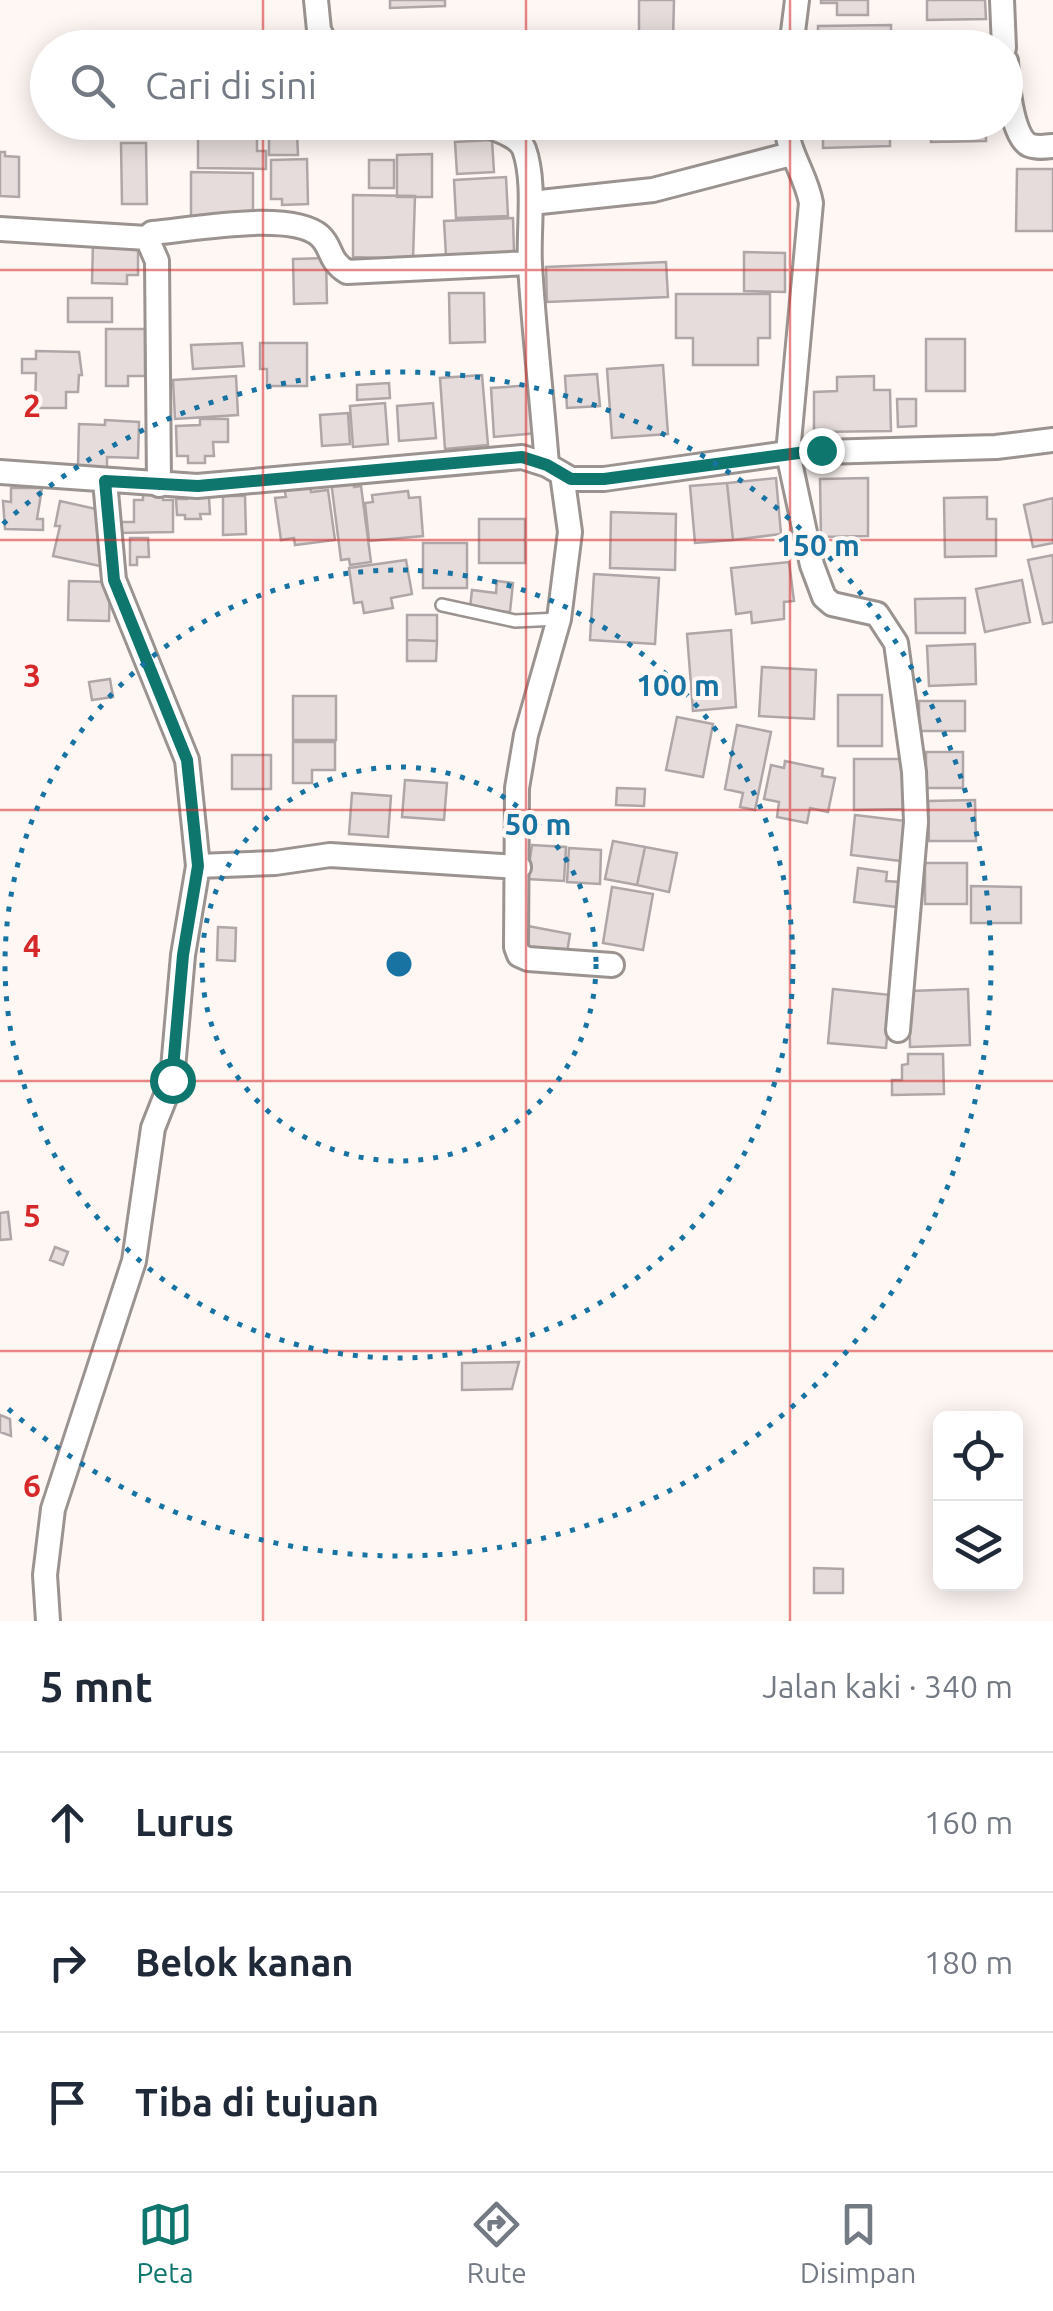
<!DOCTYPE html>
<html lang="id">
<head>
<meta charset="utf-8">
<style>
	:root { --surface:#fff; --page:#f2f2f3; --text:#1f2937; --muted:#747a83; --line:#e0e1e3; --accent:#0f766e }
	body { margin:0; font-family:Ubuntu,sans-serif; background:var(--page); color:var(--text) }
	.controls { position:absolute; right:30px; bottom:30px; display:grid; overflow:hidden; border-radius:15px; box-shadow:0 5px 25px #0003 }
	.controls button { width:90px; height:90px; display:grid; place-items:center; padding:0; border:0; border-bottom:2px solid var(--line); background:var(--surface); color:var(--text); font:50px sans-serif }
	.stop { position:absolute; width:30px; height:30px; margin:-22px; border:8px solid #0f766e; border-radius:50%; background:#fff }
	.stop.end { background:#0f766e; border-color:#fff; box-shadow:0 2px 10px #0008 }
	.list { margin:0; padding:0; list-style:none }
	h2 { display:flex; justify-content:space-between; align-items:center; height:130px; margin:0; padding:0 40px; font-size:42px }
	h2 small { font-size:32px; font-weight:400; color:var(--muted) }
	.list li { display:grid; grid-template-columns:65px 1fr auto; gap:30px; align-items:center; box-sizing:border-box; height:140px; padding:0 40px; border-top:2px solid var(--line) }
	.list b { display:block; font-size:38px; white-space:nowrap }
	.list em { font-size:32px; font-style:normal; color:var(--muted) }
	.icon { flex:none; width:55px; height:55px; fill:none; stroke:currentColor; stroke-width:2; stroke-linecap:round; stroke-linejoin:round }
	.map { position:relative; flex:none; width:1053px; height:1621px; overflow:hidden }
	.search { position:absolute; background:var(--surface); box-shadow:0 5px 25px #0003; left:30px; right:30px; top:30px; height:110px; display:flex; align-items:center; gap:25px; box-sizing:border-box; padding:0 35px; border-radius:55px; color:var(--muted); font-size:38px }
	.sheet { height:550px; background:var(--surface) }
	nav { display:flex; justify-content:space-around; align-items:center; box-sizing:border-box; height:140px; border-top:2px solid var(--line); background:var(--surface); font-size:28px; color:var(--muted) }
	nav a { display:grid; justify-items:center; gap:5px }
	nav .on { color:var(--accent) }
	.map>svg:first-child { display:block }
	.building { fill:#e6dcdc; stroke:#b0a6a7; stroke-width:2.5 }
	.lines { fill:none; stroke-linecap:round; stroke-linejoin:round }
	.lane-casing { stroke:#9a938f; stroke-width:16 }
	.street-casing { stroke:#9a938f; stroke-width:28 }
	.lane { stroke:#fff; stroke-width:11 }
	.street { stroke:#fff; stroke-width:22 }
	.route { stroke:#0f766e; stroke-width:12 }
	.grid { fill:none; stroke:#d62828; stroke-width:2.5; stroke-opacity:0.55 }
	.ring { fill:none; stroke:#1873a2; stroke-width:5; stroke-dasharray:5 10 }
	.grid-label { font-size:32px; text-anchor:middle; font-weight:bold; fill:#d62828; stroke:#fef7f4; stroke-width:8; stroke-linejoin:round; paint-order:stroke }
	.centre { fill:#1873a2; stroke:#fef7f4; stroke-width:5 }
	.ring-label { font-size:30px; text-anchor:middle; font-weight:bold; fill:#1873a2; stroke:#fef7f4; stroke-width:8; stroke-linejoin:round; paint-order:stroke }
</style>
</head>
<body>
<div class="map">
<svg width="1053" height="1621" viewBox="0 0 1053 1621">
	<rect width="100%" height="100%" fill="#fef7f4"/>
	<path class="building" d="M 390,0 L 445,0 L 445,6 L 390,8 Z
		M 639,0 L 674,0 L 673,40 L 639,40 Z
		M 821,0 L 868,0 L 868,15 L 837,15 L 837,3 L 821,3 Z
		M 927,0 L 985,0 L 986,19 L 927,20 Z
		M 891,25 L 891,48 L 818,48 L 818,26 Z
		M 823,122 L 890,122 L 890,146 L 823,148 Z
		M 931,122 L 986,122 L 986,141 L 931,142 Z
		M 198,133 L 257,134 L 257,151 L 266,151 L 266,169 L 198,168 Z
		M 269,133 L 297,133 L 298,155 L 269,155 Z
		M 492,140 L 494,172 L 457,174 L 455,142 Z
		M 121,143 L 146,143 L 147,204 L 122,204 Z
		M 0,152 L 5,152 L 5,156 L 19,157 L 19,197 L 0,196 Z
		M 432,154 L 432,197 L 397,197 L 397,155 Z
		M 307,159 L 308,204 L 282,205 L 282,199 L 271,199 L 271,160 Z
		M 369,160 L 394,160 L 394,188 L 369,188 Z
		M 1017,169 L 1053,169 L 1053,231 L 1016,231 Z
		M 191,172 L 253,173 L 253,226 L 191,225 Z
		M 506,177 L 508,216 L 456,218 L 454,180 Z
		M 353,195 L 415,196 L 413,259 L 353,257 Z
		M 513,218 L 514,253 L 446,256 L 444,221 Z
		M 93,243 L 138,243 L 138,275 L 127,275 L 127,284 L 92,283 Z
		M 744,252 L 785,253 L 785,292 L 744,291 Z
		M 326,258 L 327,303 L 294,304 L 293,259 Z
		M 666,262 L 668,297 L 547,302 L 546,267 Z
		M 449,293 L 484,293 L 485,342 L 450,343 Z
		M 676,294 L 770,294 L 770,338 L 758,338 L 758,365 L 693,365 L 693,338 L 676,338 Z
		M 68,298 L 112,298 L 112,322 L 68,322 Z
		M 106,329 L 145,329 L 145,376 L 128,376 L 128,386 L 106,386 Z
		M 926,339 L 965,339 L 965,391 L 926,391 Z
		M 242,343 L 244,366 L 193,369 L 191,345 Z
		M 260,343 L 307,343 L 307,386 L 267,386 L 267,369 L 260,369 Z
		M 36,351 L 79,352 L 82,375 L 79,375 L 78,392 L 66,392 L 66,408 L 35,408 L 36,373 L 22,373 L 22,359 L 36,359 Z
		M 663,365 L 668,434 L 612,438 L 607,369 Z
		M 597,374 L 600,406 L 567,408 L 565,376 Z
		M 482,375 L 488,445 L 445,449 L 440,378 Z
		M 236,376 L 238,415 L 175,419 L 173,380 Z
		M 874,376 L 874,390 L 890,390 L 891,431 L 814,432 L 814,392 L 837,391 L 837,377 Z
		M 389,383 L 390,398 L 357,400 L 357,385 Z
		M 533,385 L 537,433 L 494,437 L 491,388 Z
		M 897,399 L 916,399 L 916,426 L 898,427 Z
		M 385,403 L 388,444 L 353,447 L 350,406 Z
		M 433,403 L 436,438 L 399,441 L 397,406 Z
		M 348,413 L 350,444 L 322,446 L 320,415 Z
		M 200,419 L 228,419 L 228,442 L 213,442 L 214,456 L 205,456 L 205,463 L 188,463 L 188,456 L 177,456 L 176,426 L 200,425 Z
		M 105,420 L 139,422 L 138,458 L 107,457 L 107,468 L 78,467 L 79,424 L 105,425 Z
		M 353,478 L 354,487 L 361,486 L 371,562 L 350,565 L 349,559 L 341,560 L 331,481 Z
		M 776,478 L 781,534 L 733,540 L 727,483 Z
		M 868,478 L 868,536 L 821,537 L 820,479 Z
		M 727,483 L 733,540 L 695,543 L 690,486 Z
		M 310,485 L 311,492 L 328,490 L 335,540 L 295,545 L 294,538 L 281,540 L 275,498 L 286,497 L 284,488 Z
		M 11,488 L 42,488 L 37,519 L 43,519 L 43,530 L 5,529 L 3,501 L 11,502 Z
		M 143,490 L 163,490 L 163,500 L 173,500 L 173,532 L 117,533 L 117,522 L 134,522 L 134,500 L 143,500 Z
		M 408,491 L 409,498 L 420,497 L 423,536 L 369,541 L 365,503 L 373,502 L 372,495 Z
		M 187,495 L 209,498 L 210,514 L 200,514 L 201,519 L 185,519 L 185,515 L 177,515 L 176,499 L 187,499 Z
		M 223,496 L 245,496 L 246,534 L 223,535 Z
		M 987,497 L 987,519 L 996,519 L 996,556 L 945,557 L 944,498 Z
		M 1053,498 L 1053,543 L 1033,547 L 1024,505 Z
		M 60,501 L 105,511 L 107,532 L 100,566 L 53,556 L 60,526 L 55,526 Z
		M 611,512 L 676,514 L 675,570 L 610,568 Z
		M 479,519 L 525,519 L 525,563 L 479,563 Z
		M 130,538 L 148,538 L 149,557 L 137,557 L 137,565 L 130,565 Z
		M 423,543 L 467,543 L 467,588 L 423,588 Z
		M 1053,555 L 1053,622 L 1043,624 L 1028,560 Z
		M 406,560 L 412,594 L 391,598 L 393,608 L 364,613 L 362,602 L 354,603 L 349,568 Z
		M 789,562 L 794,601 L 784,602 L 784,619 L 752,623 L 751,612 L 736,614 L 731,568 Z
		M 594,574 L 659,578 L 655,644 L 590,640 Z
		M 1022,580 L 1030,622 L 985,632 L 976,589 Z
		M 69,581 L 110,582 L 109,621 L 68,620 Z
		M 497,581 L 513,583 L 510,612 L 470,608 L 472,590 L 496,593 Z
		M 965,598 L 965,633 L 916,633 L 915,599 Z
		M 407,615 L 437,615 L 437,641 L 407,640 Z
		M 731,630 L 736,707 L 693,711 L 687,634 Z
		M 407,640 L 437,641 L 436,661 L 407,661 Z
		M 975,644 L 976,684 L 929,686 L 927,646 Z
		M 762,667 L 816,670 L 814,719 L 759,716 Z
		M 110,679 L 113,697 L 92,700 L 89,682 Z
		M 838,695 L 882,695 L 882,746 L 838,746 Z
		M 293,696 L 336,696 L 336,740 L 293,740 Z
		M 919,701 L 965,701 L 965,731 L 919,731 Z
		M 677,717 L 713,724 L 703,777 L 666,770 Z
		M 737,725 L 771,732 L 755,810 L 740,807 L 743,793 L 725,789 Z
		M 293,742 L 335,742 L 335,770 L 312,770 L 312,783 L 293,783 Z
		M 926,752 L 963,752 L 963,788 L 926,788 Z
		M 232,755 L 271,755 L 271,789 L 232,789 Z
		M 854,759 L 903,759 L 903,809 L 854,810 Z
		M 785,761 L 823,769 L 822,776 L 835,778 L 828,812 L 810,808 L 807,823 L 777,817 L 779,802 L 764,799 L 771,765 L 784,768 Z
		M 405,780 L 447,783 L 444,820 L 402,817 Z
		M 617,788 L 645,789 L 644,806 L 616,805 Z
		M 352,793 L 391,796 L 388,837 L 349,834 Z
		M 975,800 L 976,841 L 929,841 L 928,801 Z
		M 855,815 L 906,821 L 901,861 L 851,855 Z
		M 613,841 L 645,847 L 637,885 L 605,879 Z
		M 532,845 L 566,847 L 564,881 L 527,879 Z
		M 645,847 L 677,853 L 669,892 L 637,885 Z
		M 569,848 L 601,850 L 600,884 L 567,882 Z
		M 925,863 L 967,863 L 967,904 L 925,904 Z
		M 858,868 L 887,872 L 886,881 L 900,882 L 897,907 L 854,902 Z
		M 971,886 L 1021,887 L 1021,923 L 971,923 Z
		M 612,887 L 653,894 L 643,950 L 603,943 Z
		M 528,926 L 570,934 L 566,959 L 524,952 Z
		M 218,927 L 236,928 L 235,961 L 217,960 Z
		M 833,989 L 891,995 L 886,1048 L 828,1043 Z
		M 968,989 L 970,1045 L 910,1047 L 909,991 Z
		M 908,1054 L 943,1054 L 944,1094 L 892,1095 L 892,1080 L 902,1080 L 902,1065 L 908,1064 Z
		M 8,1212 L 11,1239 L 0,1240 L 0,1213 Z
		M 55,1247 L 68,1252 L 63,1265 L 50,1260 Z
		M 519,1362 L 512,1389 L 462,1390 L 462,1363 Z
		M 0,1415 L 10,1419 L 11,1436 L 0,1432 Z
		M 814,1568 L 843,1569 L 843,1593 L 814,1593 Z"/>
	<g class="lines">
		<defs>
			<path id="lane" d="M 442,605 L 515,621 L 559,619"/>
			<path id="street" d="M 316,0 L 319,30 L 328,48
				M 1002,0 L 1004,48
				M 791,48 L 797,0
				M 1006,61 C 1007,79 1011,136 1029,145 C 1036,148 1045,147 1053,146
				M 479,122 C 493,129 518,134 524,149 C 536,182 528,230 530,265 C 534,332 542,399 547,465
				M 786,122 C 787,153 806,174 811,203 L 788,453 L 812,565 L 824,597 L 832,604 L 877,614 L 896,643 L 914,772 L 916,822 L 898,1030
				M 531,203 L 653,190 L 791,154
				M 0,229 L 147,238 L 152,233 C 189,230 291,210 320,236 C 333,248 327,259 347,272 L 530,263
				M 147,238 L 157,261 L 159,485
				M 0,472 L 197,486 L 522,457 L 547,465 L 571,479 L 604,479 L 788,453 L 996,447 L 1053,440
				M 562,474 L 570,532 L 559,619 L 526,735 L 517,788 L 516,947 L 519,955 L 528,959 L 612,965
				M 198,866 L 275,863 L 330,855 L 519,867
				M 48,1621 L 45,1575 L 53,1509 L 134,1261 L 153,1128 L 172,1080 L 183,955 L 198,866 L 187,760 L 114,580 L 105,481"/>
		</defs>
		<use href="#lane" class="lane-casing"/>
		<use href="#street" class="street-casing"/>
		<use href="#lane" class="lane"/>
		<use href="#street" class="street"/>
	</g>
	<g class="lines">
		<path class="route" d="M 172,1080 L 183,955 L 198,866 L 187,760 L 114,580 L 105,481 L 198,486 L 522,457 L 547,465 L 571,479 L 604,479 L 821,450"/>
	</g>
	<path class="grid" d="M 263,0 L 263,48M 526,0 L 526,48M 790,0 L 790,48M 263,122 L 263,1621M 526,122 L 526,1621M 790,122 L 790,1621M 0,270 L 1053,270M 0,540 L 1053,540M 0,810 L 1053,810M 0,1081 L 1053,1081M 0,1351 L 1053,1351"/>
	<g class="ring">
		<circle cx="399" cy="964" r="197"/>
		<circle cx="399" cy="964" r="394"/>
		<path d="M3 524A592 592 0 1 1 3 1404"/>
	</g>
	<g class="grid-label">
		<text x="32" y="417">2</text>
		<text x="32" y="687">3</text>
		<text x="32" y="957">4</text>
		<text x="32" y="1227">5</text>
		<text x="32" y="1497">6</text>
	</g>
	<circle cx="399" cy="964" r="15" class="centre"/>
	<g class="ring-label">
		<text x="818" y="556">150 m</text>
		<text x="678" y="696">100 m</text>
		<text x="538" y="835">50 m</text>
	</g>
</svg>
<div class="controls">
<button><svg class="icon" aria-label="locate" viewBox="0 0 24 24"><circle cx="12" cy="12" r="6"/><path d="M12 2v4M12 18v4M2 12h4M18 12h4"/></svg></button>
<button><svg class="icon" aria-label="layers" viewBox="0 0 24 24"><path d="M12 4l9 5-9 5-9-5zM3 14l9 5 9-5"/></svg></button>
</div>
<div class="stop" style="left:172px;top:1080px"></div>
<div class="stop end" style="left:821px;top:450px"></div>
<div class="search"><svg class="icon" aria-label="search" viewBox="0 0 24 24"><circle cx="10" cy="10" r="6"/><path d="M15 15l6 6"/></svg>Cari di sini</div>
</div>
<section class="sheet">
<h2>5 mnt<small>Jalan kaki · 340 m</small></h2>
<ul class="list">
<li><svg class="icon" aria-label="ahead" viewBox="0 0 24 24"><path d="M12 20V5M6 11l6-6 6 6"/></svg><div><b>Lurus</b></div><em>160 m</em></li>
<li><svg class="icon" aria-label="right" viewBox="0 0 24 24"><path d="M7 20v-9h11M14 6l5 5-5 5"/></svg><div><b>Belok kanan</b></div><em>180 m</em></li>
<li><svg class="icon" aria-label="arrive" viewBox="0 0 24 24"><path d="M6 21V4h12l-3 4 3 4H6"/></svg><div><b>Tiba di tujuan</b></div></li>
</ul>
</section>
<nav>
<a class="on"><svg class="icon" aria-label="map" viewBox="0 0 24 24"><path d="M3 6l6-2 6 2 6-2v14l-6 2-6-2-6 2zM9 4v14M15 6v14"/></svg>Peta</a>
<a><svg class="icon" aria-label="directions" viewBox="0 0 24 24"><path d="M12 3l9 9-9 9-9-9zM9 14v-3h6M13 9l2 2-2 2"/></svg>Rute</a>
<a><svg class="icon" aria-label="saved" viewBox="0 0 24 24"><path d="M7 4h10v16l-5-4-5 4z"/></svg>Disimpan</a>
</nav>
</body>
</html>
